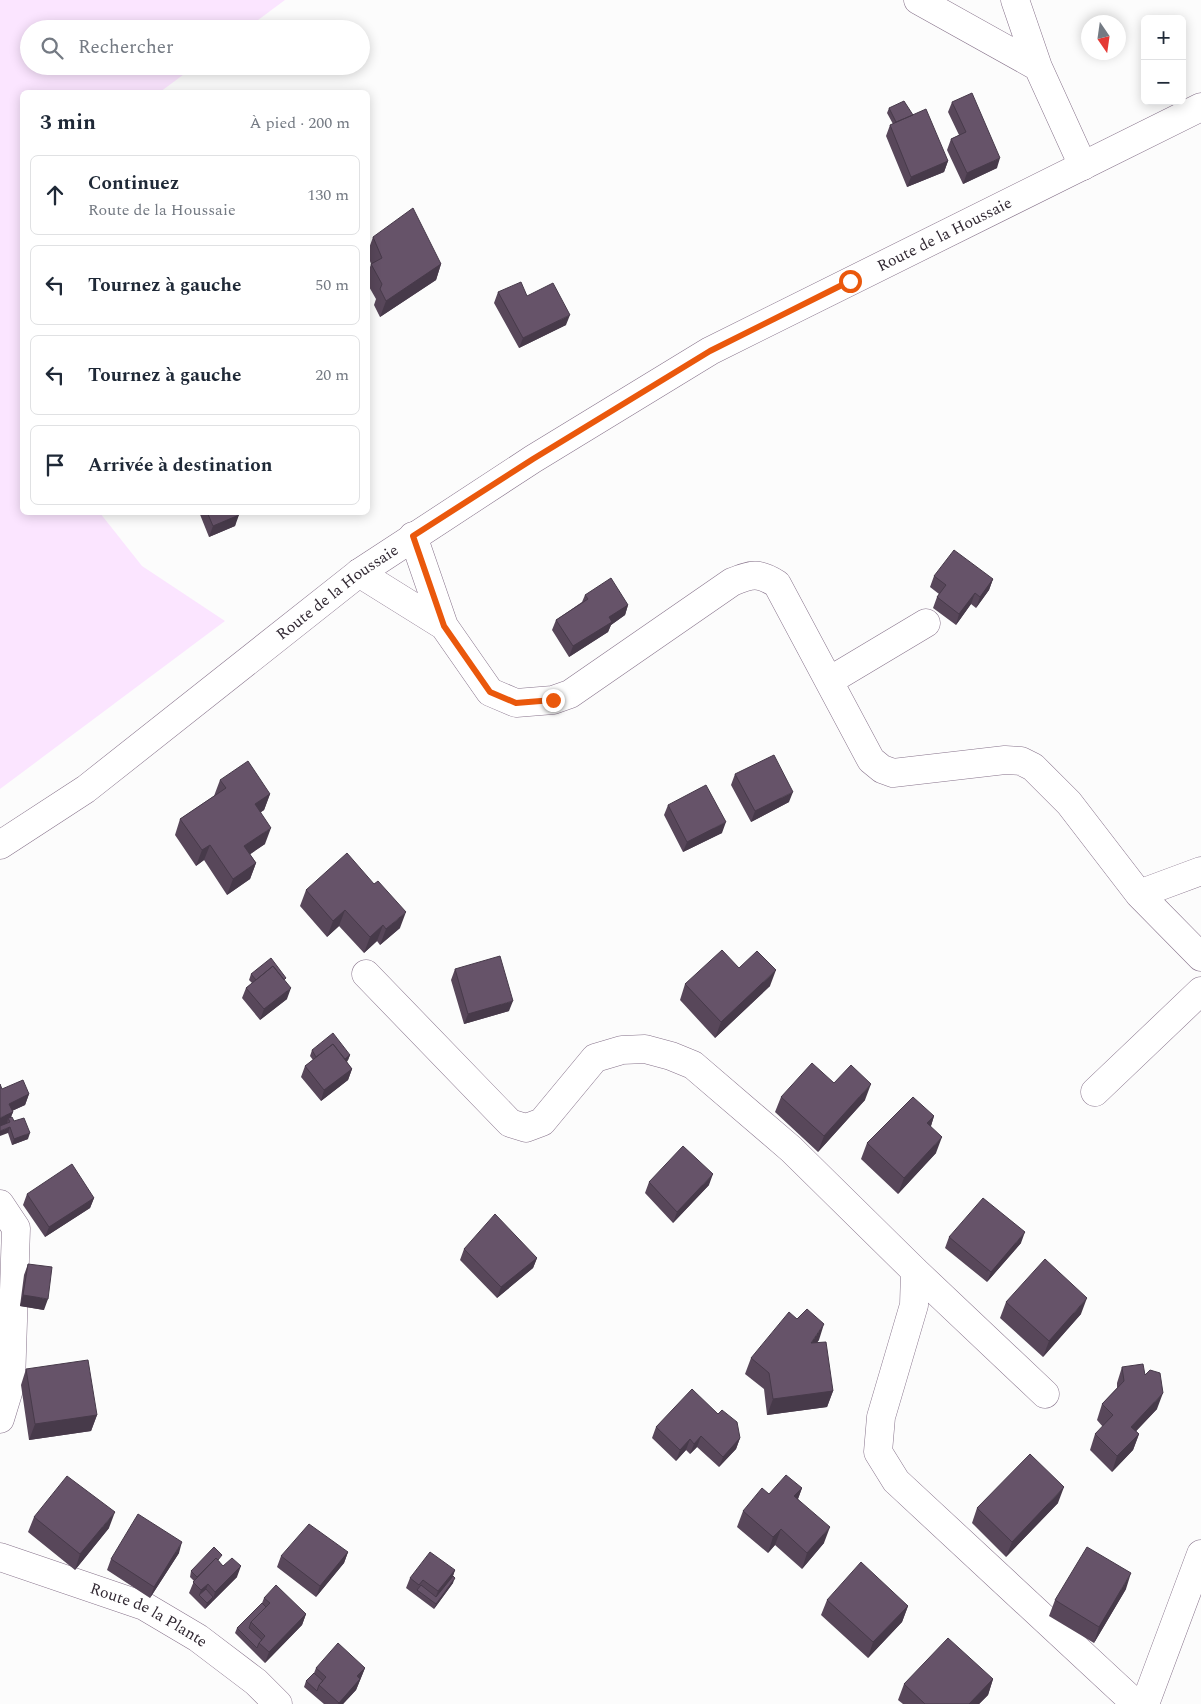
<!DOCTYPE html>
<html lang="fr">
<head>
<meta charset="utf-8">
<style>
	:root { --surface:#fff; --page:#f6f6f7; --text:#1f2937; --muted:#747a83; --line:#e0e1e3 }
	body { margin:0; font-family:Spectral,serif; background:var(--page); color:var(--text) }
	.controls { position:absolute; right:15px; top:15px; display:grid; overflow:hidden; border-radius:8px; box-shadow:0 2px 12px #0003 }
	.controls button { width:45px; height:45px; display:grid; place-items:center; padding:0; border:0; border-bottom:1px solid var(--line); background:var(--surface); color:var(--text); font:25px sans-serif }
	.compass { position:absolute; left:1081px; top:15px; width:45px; height:45px; border-radius:50%; background:var(--surface); box-shadow:0 2px 12px #0003; rotate:167deg }
	.stop { position:absolute; width:15px; height:15px; margin:-11px; border:4px solid #ea580c; border-radius:50%; background:#fff }
	.stop.end { background:#ea580c; border-color:#fff; box-shadow:0 1px 5px #0008 }
	.list { margin:0; padding:0; list-style:none }
	h2 { display:flex; justify-content:space-between; align-items:center; height:65px; margin:0; padding:0 20px; font-size:21px }
	h2 small { font-size:16px; font-weight:400; color:var(--muted) }
	.list li { display:grid; grid-template-columns:32px 1fr auto; gap:15px; align-items:center; box-sizing:border-box; height:80px; margin:0 10px 10px; padding:0 10px; border:1px solid var(--line); border-radius:8px }
	.list b { display:block; font-size:19px; white-space:nowrap }
	.list p { margin:0; font-size:16px; white-space:nowrap; color:var(--muted) }
	.list em { font-size:16px; font-style:normal; color:var(--muted) }
	.icon { flex:none; width:28px; height:28px; fill:none; stroke:currentColor; stroke-width:2; stroke-linecap:round; stroke-linejoin:round }
	.map { position:relative; flex:none; width:1201px; height:1704px; overflow:hidden }
	.search { position:absolute; background:var(--surface); box-shadow:0 2px 12px #0003; left:20px; top:20px; width:350px; height:55px; display:flex; align-items:center; gap:12px; box-sizing:border-box; padding:0 18px; border-radius:28px; color:var(--muted); font-size:19px }
	.panel { position:absolute; background:var(--surface); box-shadow:0 2px 12px #0003; left:20px; top:90px; width:350px; height:425px; border-radius:8px }
	.map>svg:first-child { display:block }
	.green { fill:#fbe5ff }
	.lines { fill:none; stroke-linecap:round; stroke-linejoin:round }
	.minor-casing { stroke:#87738b; stroke-width:29 }
	.major-casing { stroke:#87738b; stroke-width:29 }
	.minor { stroke:#fff; stroke-width:28 }
	.major { stroke:#fff; stroke-width:28 }
	.wall { fill:#58475a }
	.shaded-wall { fill:#473a4a }
	.building { fill:#665369; stroke:#473a4a }
	.route { stroke:#ea580c; stroke-width:6 }
	.labels { text-anchor:middle; dominant-baseline:central; stroke-width:5; stroke-linejoin:round; paint-order:stroke }
	.street-label { font-size:16px; fill:#322933; stroke:#fff }
</style>
</head>
<body>
<div class="map">
<svg width="1201" height="1704" viewBox="0 0 1201 1704">
	<rect width="100%" height="100%" fill="#fcfcfc"/>
	<path class="green" d="M 0,0 L 285,0 L 246,29 L 29,29 L 29,66 L 195,66 L 160,92 L 22,92 L 22,512 L 100,513 L 142,566 L 225,621 L 0,789 Z"/>
	<g class="lines">
		<defs>
			<path id="minor" d="M 918,0 L 1038,67
				M 1015,0 L 1038,67 L 1083,166
				M 413,536 L 444,626 L 490,692 L 516,703 L 553,700 L 570,694 L 732,582 C 752,574 758,572 777,584 L 871,760 L 882,769 L 893,773 L 1005,760 L 1021,761 L 1033,767 L 1069,803 L 1139,894 L 1201,957
				M 359,573 L 444,626
				M 829,681 L 926,623
				M 1139,894 L 1201,871
				M 366,974 L 510,1123 L 526,1128 L 542,1122 L 595,1058 L 622,1050 L 645,1049 L 671,1056 L 693,1065 L 791,1149 L 915,1271 L 1045,1394
				M 1095,1092 L 1201,991
				M 0,1204 L 16,1228 L 11,1383 L 0,1419
				M 915,1271 L 914,1305 L 881,1417 L 878,1452 L 896,1481 L 1136,1704
				M 1145,1704 L 1201,1554"/>
			<g id="major">
				<path id="s1" d="M 0,845 L 86,789 L 359,573 L 533,459 L 710,351 L 1201,107"/>
				<path id="s2" d="M 0,1557 L 144,1606 L 198,1638 L 256,1682 L 278,1704"/>
			</g>
		</defs>
		<use href="#minor" class="minor-casing"/>
		<use href="#major" class="major-casing"/>
		<use href="#minor" class="minor"/>
		<use href="#major" class="major"/>
	</g>
	<path class="wall" d="M 952,102 L 997,168 L 963,184 L 947,150 L 951,139 L 959,135 L 948,112 Z
		M 889,108 L 913,115 L 948,161 L 944,172 L 907,187 L 886,136 L 890,125 L 893,124 L 887,113 Z
		M 373,237 L 441,264 L 436,280 L 380,317 L 374,305 L 376,299 L 368,285 L 368,273 L 371,264 L 368,255 L 368,251 Z
		M 498,292 L 527,296 L 566,325 L 519,348 L 494,303 Z
		M 199,512 L 238,512 L 235,526 L 209,537 Z
		M 934,576 L 993,579 L 989,590 L 976,608 L 971,604 L 956,625 L 933,608 L 937,597 L 939,594 L 930,587 Z
		M 585,595 L 628,605 L 625,615 L 611,625 L 608,632 L 569,657 L 552,630 L 556,620 L 582,602 Z
		M 735,774 L 789,802 L 751,822 L 731,785 Z
		M 220,780 L 270,794 L 264,810 L 261,812 L 265,844 L 250,854 L 256,863 L 250,879 L 227,895 L 204,860 L 196,866 L 175,835 L 180,819 L 214,796 Z
		M 668,805 L 722,833 L 683,852 L 664,815 Z
		M 306,890 L 400,928 L 380,945 L 377,941 L 364,953 L 339,926 L 327,937 L 300,906 Z
		M 739,968 L 770,986 L 715,1038 L 680,1000 L 685,984 Z
		M 455,969 L 509,1011 L 464,1024 L 451,980 Z
		M 251,974 L 285,981 L 287,999 L 260,1020 L 242,998 L 246,988 L 252,983 L 249,980 Z
		M 312,1050 L 350,1055 L 348,1060 L 347,1062 L 352,1069 L 348,1080 L 321,1101 L 301,1077 L 305,1066 L 313,1060 L 310,1056 Z
		M 834,1083 L 865,1100 L 818,1152 L 775,1112 L 781,1097 Z
		M 2,1089 L 29,1094 L 25,1105 L 12,1111 L 13,1112 L 11,1117 L 28,1139 L 12,1145 L 8,1133 Z
		M 934,1116 L 931,1126 L 936,1153 L 898,1194 L 861,1159 L 867,1143 Z
		M 649,1182 L 709,1185 L 673,1223 L 645,1193 Z
		M 27,1194 L 94,1198 L 90,1208 L 45,1237 L 23,1205 Z
		M 949,1237 L 1021,1243 L 987,1282 L 945,1248 Z
		M 464,1249 L 537,1258 L 533,1268 L 497,1298 L 460,1260 Z
		M 28,1264 L 44,1310 L 20,1306 L 24,1275 Z
		M 1006,1302 L 1081,1314 L 1043,1357 L 1000,1318 Z
		M 819,1340 L 816,1343 L 833,1391 L 827,1407 L 767,1415 L 764,1389 L 745,1374 L 751,1358 Z
		M 1122,1367 L 1145,1375 L 1157,1409 L 1136,1431 L 1139,1434 L 1133,1450 L 1112,1472 L 1090,1450 L 1095,1434 L 1103,1427 L 1097,1420 L 1102,1404 L 1117,1388 L 1117,1383 Z
		M 26,1369 L 97,1415 L 91,1431 L 29,1440 L 21,1385 Z
		M 656,1427 L 740,1438 L 736,1449 L 719,1467 L 697,1447 L 690,1454 L 686,1450 L 676,1461 L 652,1438 Z
		M 802,1488 L 798,1499 L 824,1543 L 802,1569 L 775,1545 L 768,1553 L 737,1527 L 743,1511 L 769,1494 Z
		M 1058,1503 L 1006,1557 L 972,1523 L 977,1508 Z
		M 34,1517 L 109,1528 L 75,1570 L 28,1532 Z
		M 348,1552 L 344,1563 L 316,1597 L 277,1567 L 281,1556 Z
		M 179,1553 L 150,1598 L 107,1570 L 111,1559 Z
		M 220,1561 L 219,1562 L 223,1566 L 237,1577 L 205,1609 L 189,1593 L 194,1581 L 190,1577 L 191,1571 Z
		M 455,1570 L 453,1576 L 453,1583 L 434,1609 L 406,1588 L 410,1578 Z
		M 1126,1589 L 1094,1643 L 1049,1616 L 1055,1600 Z
		M 264,1598 L 306,1614 L 302,1625 L 265,1663 L 235,1633 L 237,1628 L 262,1603 Z
		M 827,1600 L 908,1606 L 902,1622 L 868,1658 L 821,1615 Z
		M 316,1668 L 365,1668 L 356,1690 L 343,1704 L 324,1704 L 304,1687 L 306,1681 L 314,1673 Z
		M 993,1679 L 988,1695 L 979,1704 L 903,1704 L 898,1700 L 904,1684 Z"/>
	<path class="shaded-wall" d="M 1000,158 L 997,168 L 963,184 L 967,173 Z
		M 948,161 L 944,172 L 907,187 L 911,177 Z
		M 441,264 L 436,280 L 380,317 L 386,301 Z
		M 570,315 L 566,325 L 519,348 L 523,338 Z
		M 239,515 L 235,526 L 209,537 L 213,526 Z
		M 993,579 L 989,590 L 976,608 L 980,597 Z
		M 975,593 L 971,604 L 956,625 L 959,614 Z
		M 628,605 L 625,615 L 611,625 L 608,632 L 569,657 L 573,646 L 609,617 Z
		M 793,792 L 789,802 L 751,822 L 755,811 Z
		M 270,794 L 264,810 L 249,820 L 255,804 Z
		M 726,822 L 722,833 L 683,852 L 687,842 Z
		M 271,828 L 265,844 L 239,862 L 244,846 Z
		M 210,845 L 204,860 L 196,866 L 202,850 Z
		M 256,863 L 250,879 L 227,895 L 233,879 Z
		M 345,910 L 339,926 L 327,937 L 333,921 Z
		M 406,912 L 400,928 L 380,945 L 386,929 Z
		M 383,925 L 377,941 L 364,953 L 370,937 Z
		M 776,970 L 770,986 L 715,1038 L 721,1022 Z
		M 291,988 L 287,999 L 260,1020 L 264,1009 Z
		M 513,1001 L 509,1011 L 464,1024 L 468,1014 Z
		M 350,1055 L 348,1060 L 339,1068 L 341,1062 Z
		M 352,1069 L 348,1080 L 321,1101 L 324,1090 Z
		M 871,1084 L 865,1100 L 818,1152 L 824,1136 Z
		M 29,1094 L 25,1105 L 5,1114 L 9,1104 Z
		M 13,1112 L 9,1121 L 8,1118 L 7,1124 L 0,1127 L 0,1118 Z
		M 934,1116 L 929,1132 L 927,1123 Z
		M 10,1127 L 8,1133 L 0,1136 L 0,1131 Z
		M 30,1133 L 28,1139 L 12,1145 L 14,1139 Z
		M 942,1137 L 936,1153 L 898,1194 L 904,1178 Z
		M 713,1174 L 709,1185 L 673,1223 L 677,1212 Z
		M 94,1198 L 90,1208 L 45,1237 L 49,1227 Z
		M 1025,1232 L 1021,1243 L 987,1282 L 991,1272 Z
		M 537,1258 L 533,1268 L 497,1298 L 501,1287 Z
		M 23,1295 L 48,1299 L 44,1310 L 20,1306 Z
		M 1087,1298 L 1081,1314 L 1043,1357 L 1049,1341 Z
		M 824,1324 L 819,1340 L 805,1359 L 811,1343 Z
		M 833,1391 L 827,1407 L 767,1415 L 773,1399 Z
		M 1163,1393 L 1157,1409 L 1125,1443 L 1131,1427 Z
		M 97,1415 L 91,1431 L 29,1440 L 35,1424 Z
		M 1139,1434 L 1133,1450 L 1112,1472 L 1117,1456 Z
		M 701,1436 L 697,1447 L 690,1454 L 694,1444 Z
		M 740,1438 L 736,1449 L 719,1467 L 723,1457 Z
		M 690,1439 L 686,1450 L 676,1461 L 680,1450 Z
		M 1064,1487 L 1058,1503 L 1006,1557 L 1012,1542 Z
		M 802,1488 L 796,1504 L 794,1496 Z
		M 115,1512 L 109,1528 L 75,1570 L 80,1554 Z
		M 830,1527 L 824,1543 L 802,1569 L 807,1553 Z
		M 781,1529 L 775,1545 L 768,1553 L 773,1537 Z
		M 182,1542 L 179,1553 L 150,1598 L 154,1587 Z
		M 348,1552 L 344,1563 L 316,1597 L 320,1586 Z
		M 241,1566 L 237,1577 L 212,1602 L 215,1592 Z
		M 455,1570 L 451,1581 L 434,1602 L 438,1591 Z
		M 1131,1573 L 1126,1589 L 1094,1643 L 1099,1627 Z
		M 455,1578 L 453,1583 L 434,1609 L 436,1604 Z
		M 208,1584 L 204,1595 L 199,1595 L 201,1590 Z
		M 213,1597 L 212,1602 L 205,1609 L 207,1603 Z
		M 908,1606 L 902,1622 L 868,1658 L 873,1642 Z
		M 306,1614 L 302,1625 L 265,1663 L 269,1652 Z
		M 365,1668 L 356,1690 L 343,1704 L 338,1704 L 357,1676 Z
		M 993,1679 L 988,1695 L 979,1704 L 969,1704 Z"/>
	<path class="building" d="M 972,93 L 1000,158 L 967,173 L 951,139 L 966,132 L 952,102 Z
		M 904,101 L 913,115 L 896,122 L 889,108 Z
		M 926,109 L 948,161 L 911,177 L 890,125 Z
		M 413,208 L 441,264 L 386,301 L 380,289 L 382,284 L 371,264 L 382,258 L 373,237 Z
		M 521,282 L 527,296 L 553,283 L 570,315 L 523,338 L 498,292 Z
		M 207,512 L 238,512 L 239,515 L 213,526 Z
		M 954,550 L 993,579 L 980,597 L 975,593 L 959,614 L 937,597 L 946,585 L 934,576 Z
		M 611,578 L 628,605 L 609,617 L 612,622 L 573,646 L 556,620 L 588,599 L 585,595 Z
		M 774,755 L 793,792 L 755,811 L 735,774 Z
		M 248,761 L 270,794 L 255,804 L 271,828 L 244,846 L 256,863 L 233,879 L 210,845 L 202,850 L 180,819 L 226,788 L 220,780 Z
		M 706,785 L 726,822 L 687,842 L 668,805 Z
		M 347,853 L 374,884 L 378,881 L 406,912 L 386,929 L 383,925 L 370,937 L 345,910 L 333,921 L 306,890 Z
		M 722,950 L 739,968 L 757,951 L 776,970 L 721,1022 L 685,984 Z
		M 500,956 L 513,1001 L 468,1014 L 455,969 Z
		M 271,958 L 286,978 L 284,980 L 273,966 L 256,980 L 251,974 Z
		M 273,966 L 291,988 L 264,1009 L 246,988 Z
		M 333,1033 L 350,1055 L 345,1059 L 333,1044 L 316,1057 L 312,1050 Z
		M 333,1044 L 352,1069 L 324,1090 L 305,1066 Z
		M 812,1063 L 834,1083 L 851,1065 L 871,1084 L 824,1136 L 781,1097 Z
		M 23,1080 L 29,1094 L 9,1104 L 13,1112 L 0,1118 L 0,1084 L 2,1089 Z
		M 913,1097 L 934,1116 L 927,1123 L 942,1137 L 904,1178 L 867,1143 Z
		M 12,1117 L 14,1121 L 24,1118 L 30,1133 L 14,1139 L 10,1127 L 0,1131 L 0,1126 L 10,1122 L 8,1118 Z
		M 683,1146 L 713,1174 L 677,1212 L 649,1182 Z
		M 72,1164 L 94,1198 L 49,1227 L 27,1194 Z
		M 983,1198 L 1025,1232 L 991,1272 L 949,1237 Z
		M 495,1214 L 537,1258 L 501,1287 L 464,1249 Z
		M 1045,1259 L 1087,1298 L 1049,1341 L 1006,1302 Z
		M 28,1264 L 52,1267 L 48,1299 L 23,1295 Z
		M 807,1309 L 824,1324 L 811,1343 L 826,1342 L 833,1391 L 773,1399 L 769,1373 L 751,1358 L 789,1312 L 797,1319 Z
		M 88,1360 L 97,1415 L 35,1424 L 26,1369 Z
		M 1143,1364 L 1145,1375 L 1150,1370 L 1160,1373 L 1163,1393 L 1131,1427 L 1139,1434 L 1117,1456 L 1095,1434 L 1113,1415 L 1102,1404 L 1124,1381 L 1122,1367 Z
		M 692,1389 L 718,1414 L 722,1410 L 737,1422 L 740,1438 L 723,1457 L 701,1436 L 694,1444 L 690,1439 L 680,1450 L 656,1427 Z
		M 1030,1454 L 1064,1487 L 1012,1542 L 977,1508 Z
		M 786,1475 L 802,1488 L 794,1496 L 830,1527 L 807,1553 L 781,1529 L 773,1537 L 743,1511 L 762,1488 L 769,1494 Z
		M 67,1476 L 115,1512 L 80,1554 L 34,1517 Z
		M 138,1514 L 182,1542 L 154,1587 L 111,1559 Z
		M 309,1524 L 348,1552 L 320,1586 L 281,1556 Z
		M 214,1547 L 222,1555 L 218,1560 L 216,1558 L 197,1577 L 191,1571 Z
		M 1087,1547 L 1131,1573 L 1099,1627 L 1055,1600 Z
		M 430,1552 L 455,1570 L 438,1591 L 423,1580 L 419,1585 L 410,1578 Z
		M 216,1558 L 223,1566 L 232,1558 L 241,1566 L 215,1592 L 208,1584 L 201,1590 L 193,1582 Z
		M 861,1562 L 908,1606 L 873,1642 L 827,1600 Z
		M 453,1576 L 455,1578 L 436,1604 L 417,1590 L 421,1585 L 436,1597 Z
		M 276,1585 L 306,1614 L 269,1652 L 259,1643 L 265,1636 L 251,1622 L 270,1603 L 264,1598 Z
		M 206,1589 L 213,1597 L 207,1603 L 199,1595 Z
		M 262,1603 L 266,1607 L 251,1622 L 249,1628 L 262,1640 L 259,1643 L 257,1648 L 237,1628 Z
		M 948,1638 L 993,1679 L 969,1704 L 925,1704 L 904,1684 Z
		M 338,1643 L 365,1668 L 357,1676 L 360,1679 L 339,1703 L 319,1685 L 326,1677 L 316,1668 Z
		M 314,1673 L 323,1681 L 319,1685 L 317,1691 L 306,1681 Z"/>
	<g class="lines">
		<path class="route" d="M 553,700 L 516,703 L 490,692 L 444,626 L 413,536 L 533,459 L 710,351 L 850,281"/>
	</g>
	<g class="labels">
		<g class="street-label">
			<text stroke="none"><textPath href="#s1" startOffset="1128">Route de la Houssaie</textPath></text>
			<text stroke="none"><textPath href="#s1" startOffset="422">Route de la Houssaie</textPath></text>
			<text stroke="none"><textPath href="#s2" startOffset="160">Route de la Plante</textPath></text>
		</g>
	</g>
</svg>
<div class="controls">
<button>+</button>
<button>−</button>
</div>
<svg class="compass" viewBox="-18 -18 36 36"><path d="M0-13l5 13h-10z" fill="#e53935"/><path d="M0 13l5-13h-10z" fill="#747a83"/></svg>
<div class="stop" style="left:850px;top:281px"></div>
<div class="stop end" style="left:553px;top:700px"></div>
<div class="search"><svg class="icon" aria-label="search" viewBox="0 0 24 24"><circle cx="10" cy="10" r="6"/><path d="M15 15l6 6"/></svg>Rechercher</div>
<section class="panel">
<h2>3 min<small>À pied · 200 m</small></h2>
<ul class="list">
<li><svg class="icon" aria-label="ahead" viewBox="0 0 24 24"><path d="M12 20V5M6 11l6-6 6 6"/></svg><div><b>Continuez</b><p>Route de la Houssaie</p></div><em>130 m</em></li>
<li><svg class="icon" aria-label="left" viewBox="0 0 24 24"><path d="M17 20v-9H6M10 6l-5 5 5 5"/></svg><div><b>Tournez à gauche</b></div><em>50 m</em></li>
<li><svg class="icon" aria-label="left" viewBox="0 0 24 24"><path d="M17 20v-9H6M10 6l-5 5 5 5"/></svg><div><b>Tournez à gauche</b></div><em>20 m</em></li>
<li><svg class="icon" aria-label="arrive" viewBox="0 0 24 24"><path d="M6 21V4h12l-3 4 3 4H6"/></svg><div><b>Arrivée à destination</b></div></li>
</ul>
</section>
</div>
</body>
</html>
